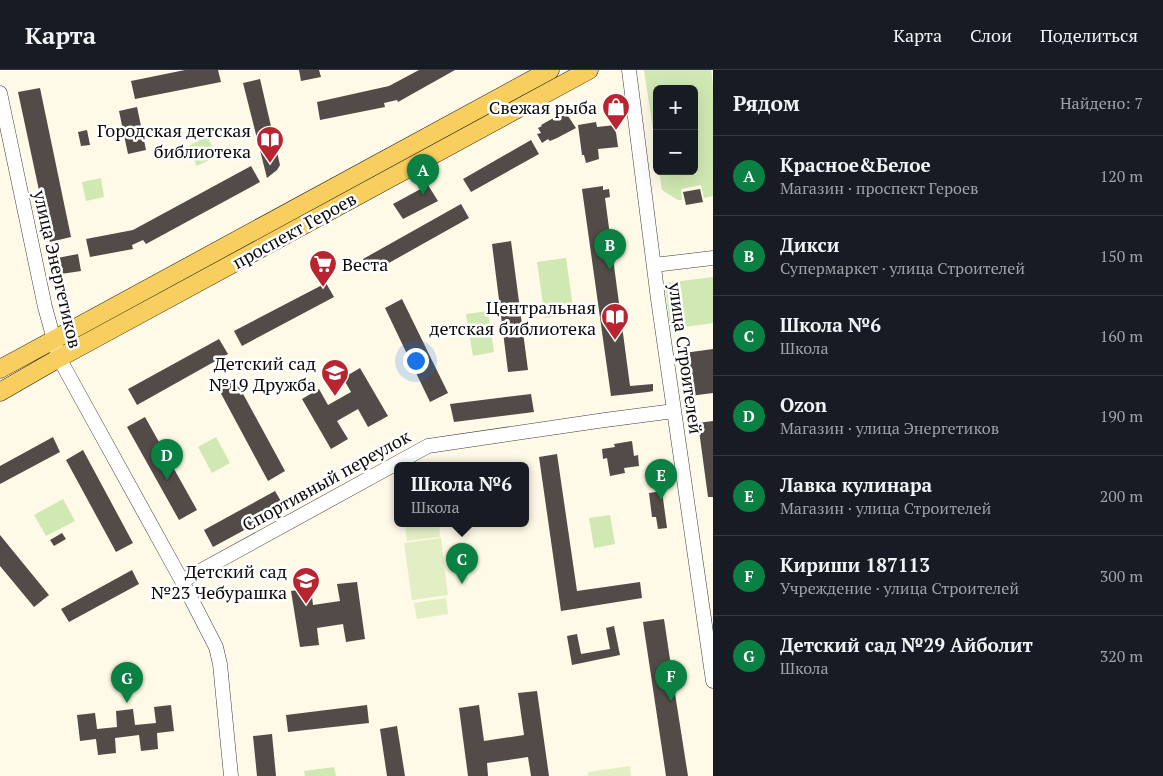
<!DOCTYPE html>
<html lang="ru">
<head>
<meta charset="utf-8">
<style>
	:root { --surface:#171b24; --page:#242831; --text:#f1f3f6; --muted:#9ea1a6; --line:#363941; --accent:#0b8043 }
	body { margin:0; font-family:"PT Serif",serif; background:var(--page); color:var(--text) }
	.controls { position:absolute; right:15px; top:15px; display:grid; overflow:hidden; border-radius:8px; box-shadow:0 5px 20px #0002 }
	.controls button { width:45px; height:45px; display:grid; place-items:center; padding:0; border:0; border-bottom:1px solid var(--line); background:var(--surface); color:var(--text); font:25px sans-serif }
	.you { position:absolute; left:415px; top:290px; width:18px; height:18px; margin:-12px; border:4px solid #fff; border-radius:50%; background:#1a73e8; box-shadow:0 0 0 8px #1a73e833 }
	.badge { display:grid; place-items:center; width:32px; height:32px; border-radius:50%; background:var(--accent); color:#fff; font-size:16px; font-weight:700 }
	.pin { position:absolute; translate:-50% -41px; filter:drop-shadow(0 1px 2px #0008) }
	.pin::after { content:''; position:absolute; top:26px; width:18px; height:15px; background:inherit; clip-path:polygon(0 0,100% 0,50% 100%) }
	.popup { position:absolute; left:394px; top:392px; width:135px; height:65px; box-sizing:border-box; display:grid; place-content:center; border-radius:8px; background:var(--surface); filter:drop-shadow(0 1px 4px #0005); font-size:16px; white-space:nowrap; color:var(--muted) }
	.popup b { font-size:19px; color:var(--text) }
	.popup::after { content:''; position:absolute; left:50%; top:100%; margin-left:-10px; border:10px solid transparent; border-top-color:var(--surface) }
	.list { margin:0; padding:0; list-style:none }
	h2 { display:flex; justify-content:space-between; align-items:center; height:65px; margin:0; padding:0 20px; font-size:21px }
	h2 small { font-size:16px; font-weight:400; color:var(--muted) }
	.list li { display:grid; grid-template-columns:32px 1fr auto; gap:15px; align-items:center; box-sizing:border-box; height:80px; padding:0 20px; border-top:1px solid var(--line) }
	.list b { display:block; font-size:19px; white-space:nowrap }
	.list p { margin:0; font-size:16px; white-space:nowrap; color:var(--muted) }
	.list em { font-size:16px; font-style:normal; color:var(--muted) }
	.map { position:relative; flex:none; width:713px; height:706px; overflow:hidden }
	header { display:flex; align-items:center; gap:30px; box-sizing:border-box; height:70px; padding:0 25px; background:var(--surface); border-bottom:1px solid var(--line) }
	header strong { font-size:24px }
	nav { display:flex; gap:28px; margin-inline-start:auto; font-size:18px }
	main { display:flex }
	aside { flex:1; background:var(--surface) }
	.map>svg:first-child { display:block }
	.green { fill:#d0e8b2 }
	.pitch { fill:#e2efc4 }
	.building { fill:#524b47 }
	.lines { fill:none; stroke-linecap:round; stroke-linejoin:round }
	.minor-casing { stroke:#3d3d3d; stroke-width:15 }
	.major-casing { stroke:#1b1b1b; stroke-width:19 }
	.minor { stroke:#fff; stroke-width:14 }
	.major { stroke:#f8ce5e; stroke-width:18 }
	.labels { text-anchor:middle; dominant-baseline:central; stroke-width:5; stroke-linejoin:round; paint-order:stroke }
	.poi-label { font-size:18px; fill:#0a0a0a; stroke:#fff; text-anchor:end }
	.street-label { font-size:18px; fill:#0a0a0a; stroke:#fff }
</style>
</head>
<body>
<header>
<strong>Карта</strong>
<nav><a>Карта</a><a>Слои</a><a>Поделиться</a></nav>
</header>
<main>
<div class="map">
<svg width="713" height="706" viewBox="0 0 713 706">
	<rect width="100%" height="100%" fill="#fff9e7"/>
	<path class="green" d="M 644,0 L 711,0 L 713,14 L 713,126 L 704,128 L 701,115 L 681,119 L 682,130 L 678,130 L 662,120 L 659,101 L 694,101 L 694,19 L 657,19 L 657,85 Z
		M 207,66 L 217,86 L 197,96 L 187,77 Z
		M 101,108 L 104,127 L 86,131 L 82,112 Z
		M 566,188 L 574,245 L 545,248 L 537,192 Z
		M 713,207 L 713,253 L 677,258 L 670,256 L 665,213 Z
		M 488,241 L 494,282 L 473,286 L 466,244 Z
		M 216,367 L 230,393 L 212,403 L 198,377 Z
		M 63,429 L 75,451 L 46,466 L 34,445 Z
		M 610,445 L 615,474 L 594,478 L 589,448 Z
		M 334,697 L 336,706 L 305,706 L 304,701 Z"/>
	<path class="pitch" d="M 421,453 L 439,453 L 440,467 L 407,471 L 405,455 Z
		M 441,468 L 448,525 L 412,530 L 404,473 Z
		M 446,528 L 448,544 L 417,549 L 414,533 Z
		M 630,696 L 631,706 L 588,706 L 588,702 Z"/>
	<path class="building" d="M 185,0 L 218,0 L 221,12 L 135,29 L 131,11 Z
		M 299,0 L 319,0 L 321,7 L 301,11 Z
		M 419,0 L 455,0 L 398,32 L 397,30 L 384,33 L 385,37 L 320,50 L 317,32 L 389,16 Z
		M 260,9 L 280,95 L 277,100 L 267,108 L 243,13 Z
		M 40,18 L 71,167 L 50,172 L 18,22 Z
		M 137,37 L 146,80 L 128,84 L 119,41 Z
		M 566,43 L 576,58 L 557,68 L 550,71 L 548,69 L 542,73 L 537,64 L 541,63 L 538,58 L 542,56 L 541,55 L 557,46 L 558,48 Z
		M 596,52 L 597,57 L 615,55 L 618,77 L 598,79 L 599,89 L 586,93 L 584,85 L 582,85 L 578,55 Z
		M 87,60 L 90,75 L 81,76 L 78,62 Z
		M 531,70 L 539,84 L 471,122 L 463,109 Z
		M 251,96 L 260,112 L 146,174 L 143,170 L 132,175 L 133,179 L 90,187 L 86,169 L 133,160 Z
		M 428,115 L 438,131 L 403,149 L 393,134 Z
		M 603,116 L 603,120 L 609,119 L 610,127 L 605,128 L 630,316 L 653,314 L 653,321 L 648,322 L 611,326 L 582,119 Z
		M 700,119 L 703,132 L 686,135 L 683,122 Z
		M 461,134 L 469,148 L 371,203 L 363,189 Z
		M 511,171 L 528,300 L 508,302 L 492,174 Z
		M 78,184 L 81,201 L 61,204 L 58,207 L 52,189 Z
		M 326,213 L 334,227 L 242,276 L 234,261 Z
		M 402,229 L 448,323 L 430,332 L 385,238 Z
		M 219,269 L 228,284 L 137,335 L 128,319 Z
		M 713,279 L 713,323 L 690,326 L 684,283 Z
		M 360,298 L 388,346 L 368,357 L 358,339 L 337,351 L 348,369 L 331,379 L 302,329 L 319,319 L 328,335 L 351,322 L 343,308 Z
		M 235,309 L 285,401 L 268,411 L 218,318 Z
		M 531,324 L 534,342 L 454,352 L 450,334 Z
		M 145,347 L 197,440 L 179,450 L 127,357 Z
		M 713,351 L 713,427 L 708,427 L 698,353 Z
		M 53,367 L 60,382 L 0,414 L 0,396 Z
		M 632,371 L 634,386 L 638,385 L 639,396 L 624,398 L 625,403 L 610,406 L 607,388 L 603,389 L 602,379 L 615,377 L 614,374 Z
		M 83,380 L 133,473 L 116,482 L 66,390 Z
		M 557,384 L 577,521 L 640,512 L 642,528 L 561,541 L 539,387 Z
		M 275,421 L 285,438 L 213,477 L 204,460 Z
		M 662,421 L 667,458 L 658,459 L 656,447 L 652,447 L 649,423 Z
		M 62,463 L 66,469 L 54,476 L 50,470 Z
		M 0,465 L 49,525 L 34,537 L 0,496 Z
		M 132,500 L 139,514 L 69,552 L 61,539 Z
		M 357,512 L 365,569 L 346,572 L 343,554 L 317,558 L 319,575 L 300,577 L 291,521 L 311,518 L 313,535 L 340,531 L 337,514 Z
		M 664,549 L 676,630 L 688,706 L 666,706 L 643,552 Z
		M 614,556 L 620,585 L 572,595 L 567,566 L 577,564 L 581,584 L 610,579 L 606,558 Z
		M 537,621 L 549,706 L 531,706 L 528,687 L 487,693 L 488,706 L 468,706 L 459,638 L 479,635 L 484,671 L 524,665 L 518,623 Z
		M 171,635 L 174,661 L 157,663 L 158,679 L 141,681 L 139,665 L 115,668 L 116,683 L 98,685 L 96,669 L 80,671 L 77,645 L 95,643 L 97,659 L 117,657 L 116,641 L 133,639 L 135,655 L 156,653 L 154,637 Z
		M 367,635 L 369,653 L 288,662 L 286,645 Z
		M 397,656 L 405,706 L 387,706 L 380,659 Z
		M 272,664 L 276,706 L 257,706 L 253,666 Z"/>
	<g class="lines">
		<defs>
			<path id="minor" d="M 629,0 L 658,229 L 713,611
				M 0,23 L 45,237 L 59,288 L 182,511 L 216,577 L 220,594 L 231,706
				M 654,195 L 713,188
				M 182,511 L 428,376 L 605,350 L 674,341"/>
			<path id="major" d="M 0,299 L 550,0
				M 0,322 L 59,288 L 589,0"/>
		</defs>
		<use href="#minor" class="minor-casing"/>
		<use href="#major" class="major-casing"/>
		<use href="#minor" class="minor"/>
		<use href="#major" class="major"/>
	</g>
	<defs>
		<symbol id="shop-pin" viewBox="-11 -11 22 30"><path d="M0 17L-7.5 6A9.5 9.5 0 1 1 7.5 6Z" fill="#b82430" stroke="#fff"/><path d="M-5-2.5h2.3a2.7 3.5 0 0 1 5.4 0H5L5.5 6h-11ZM-1.5-2.5h3a1.5 2.3 0 0 0-3 0Z" fill="#fff"/></symbol>
		<symbol id="library-pin" viewBox="-11 -11 22 30"><path d="M0 17L-7.5 6A9.5 9.5 0 1 1 7.5 6Z" fill="#b82430" stroke="#fff"/><path d="M-6-4Q-3-5.5-.7-3.5V5Q-3 3-6 4ZM6-4Q3-5.5 .7-3.5V5Q3 3 6 4Z" fill="#fff"/></symbol>
		<symbol id="supermarket-pin" viewBox="-11 -11 22 30"><path d="M0 17L-7.5 6A9.5 9.5 0 1 1 7.5 6Z" fill="#b82430" stroke="#fff"/><path d="M-6-5.5h2.5l.6 2H6L4.5 2H-2.5L-4.4-4H-6ZM-1.5 3.2a1.3 1.3 0 1 0 .1 0ZM3 3.2a1.3 1.3 0 1 0 .1 0Z" fill="#fff"/></symbol>
		<symbol id="school-pin" viewBox="-11 -11 22 30"><path d="M0 17L-7.5 6A9.5 9.5 0 1 1 7.5 6Z" fill="#b82430" stroke="#fff"/><path d="M0-5L7-2L0 1L-7-2ZM-4 1L0 2.5L4 1V4Q0 6-4 4Z" fill="#fff"/></symbol>
	</defs>
	<g fill-rule="evenodd">
		<use href="#shop-pin" x="600" y="21" width="32" height="43"/>
		<use href="#library-pin" x="254" y="54" width="32" height="43"/>
		<use href="#supermarket-pin" x="307" y="178" width="32" height="43"/>
		<use href="#library-pin" x="599" y="231" width="32" height="43"/>
		<use href="#school-pin" x="319" y="287" width="32" height="43"/>
		<use href="#school-pin" x="290" y="495" width="32" height="43"/>
	</g>
	<g class="labels">
		<g class="poi-label">
			<text x="597" y="37">Свежая рыба</text>
			<text x="251" y="60">Городская детская<tspan x="251" dy="21">библиотека</tspan></text>
			<text x="342" y="194" text-anchor="start">Веста</text>
			<text x="596" y="237">Центральная<tspan x="596" dy="21">детская библиотека</tspan></text>
			<text x="316" y="293">Детский сад<tspan x="316" dy="21">№19 Дружба</tspan></text>
			<text x="287" y="501">Детский сад<tspan x="287" dy="21">№23 Чебурашка</tspan></text>
		</g>
		<g class="street-label">
			<text transform="translate(294 160) rotate(-29)">проспект Героев</text>
			<text transform="translate(58 199) rotate(77)">улица Энергетиков</text>
			<text transform="translate(686 288) rotate(82)">улица Строителей</text>
			<text transform="translate(326 410) rotate(-29)">Спортивный переулок</text>
		</g>
	</g>
</svg>
<div class="controls">
<button>+</button>
<button>−</button>
</div>
<div class="you"></div>
<div class="pin badge" style="left:423px;top:125px">A</div>
<div class="pin badge" style="left:610px;top:200px">B</div>
<div class="pin badge" style="left:462px;top:514px">C</div>
<div class="popup"><b>Школа №6</b>Школа</div>
<div class="pin badge" style="left:167px;top:410px">D</div>
<div class="pin badge" style="left:661px;top:430px">E</div>
<div class="pin badge" style="left:671px;top:631px">F</div>
<div class="pin badge" style="left:127px;top:633px">G</div>
</div>
<aside>
<h2>Рядом<small>Найдено: 7</small></h2>
<ul class="list">
<li><span class="badge">A</span><div><b>Красное&amp;Белое</b><p>Магазин · проспект Героев</p></div><em>120 m</em></li>
<li><span class="badge">B</span><div><b>Дикси</b><p>Супермаркет · улица Строителей</p></div><em>150 m</em></li>
<li><span class="badge">C</span><div><b>Школа №6</b><p>Школа</p></div><em>160 m</em></li>
<li><span class="badge">D</span><div><b>Ozon</b><p>Магазин · улица Энергетиков</p></div><em>190 m</em></li>
<li><span class="badge">E</span><div><b>Лавка кулинара</b><p>Магазин · улица Строителей</p></div><em>200 m</em></li>
<li><span class="badge">F</span><div><b>Кириши 187113</b><p>Учреждение · улица Строителей</p></div><em>300 m</em></li>
<li><span class="badge">G</span><div><b>Детский сад №29 Айболит</b><p>Школа</p></div><em>320 m</em></li>
</ul>
</aside>
</main>
</body>
</html>
